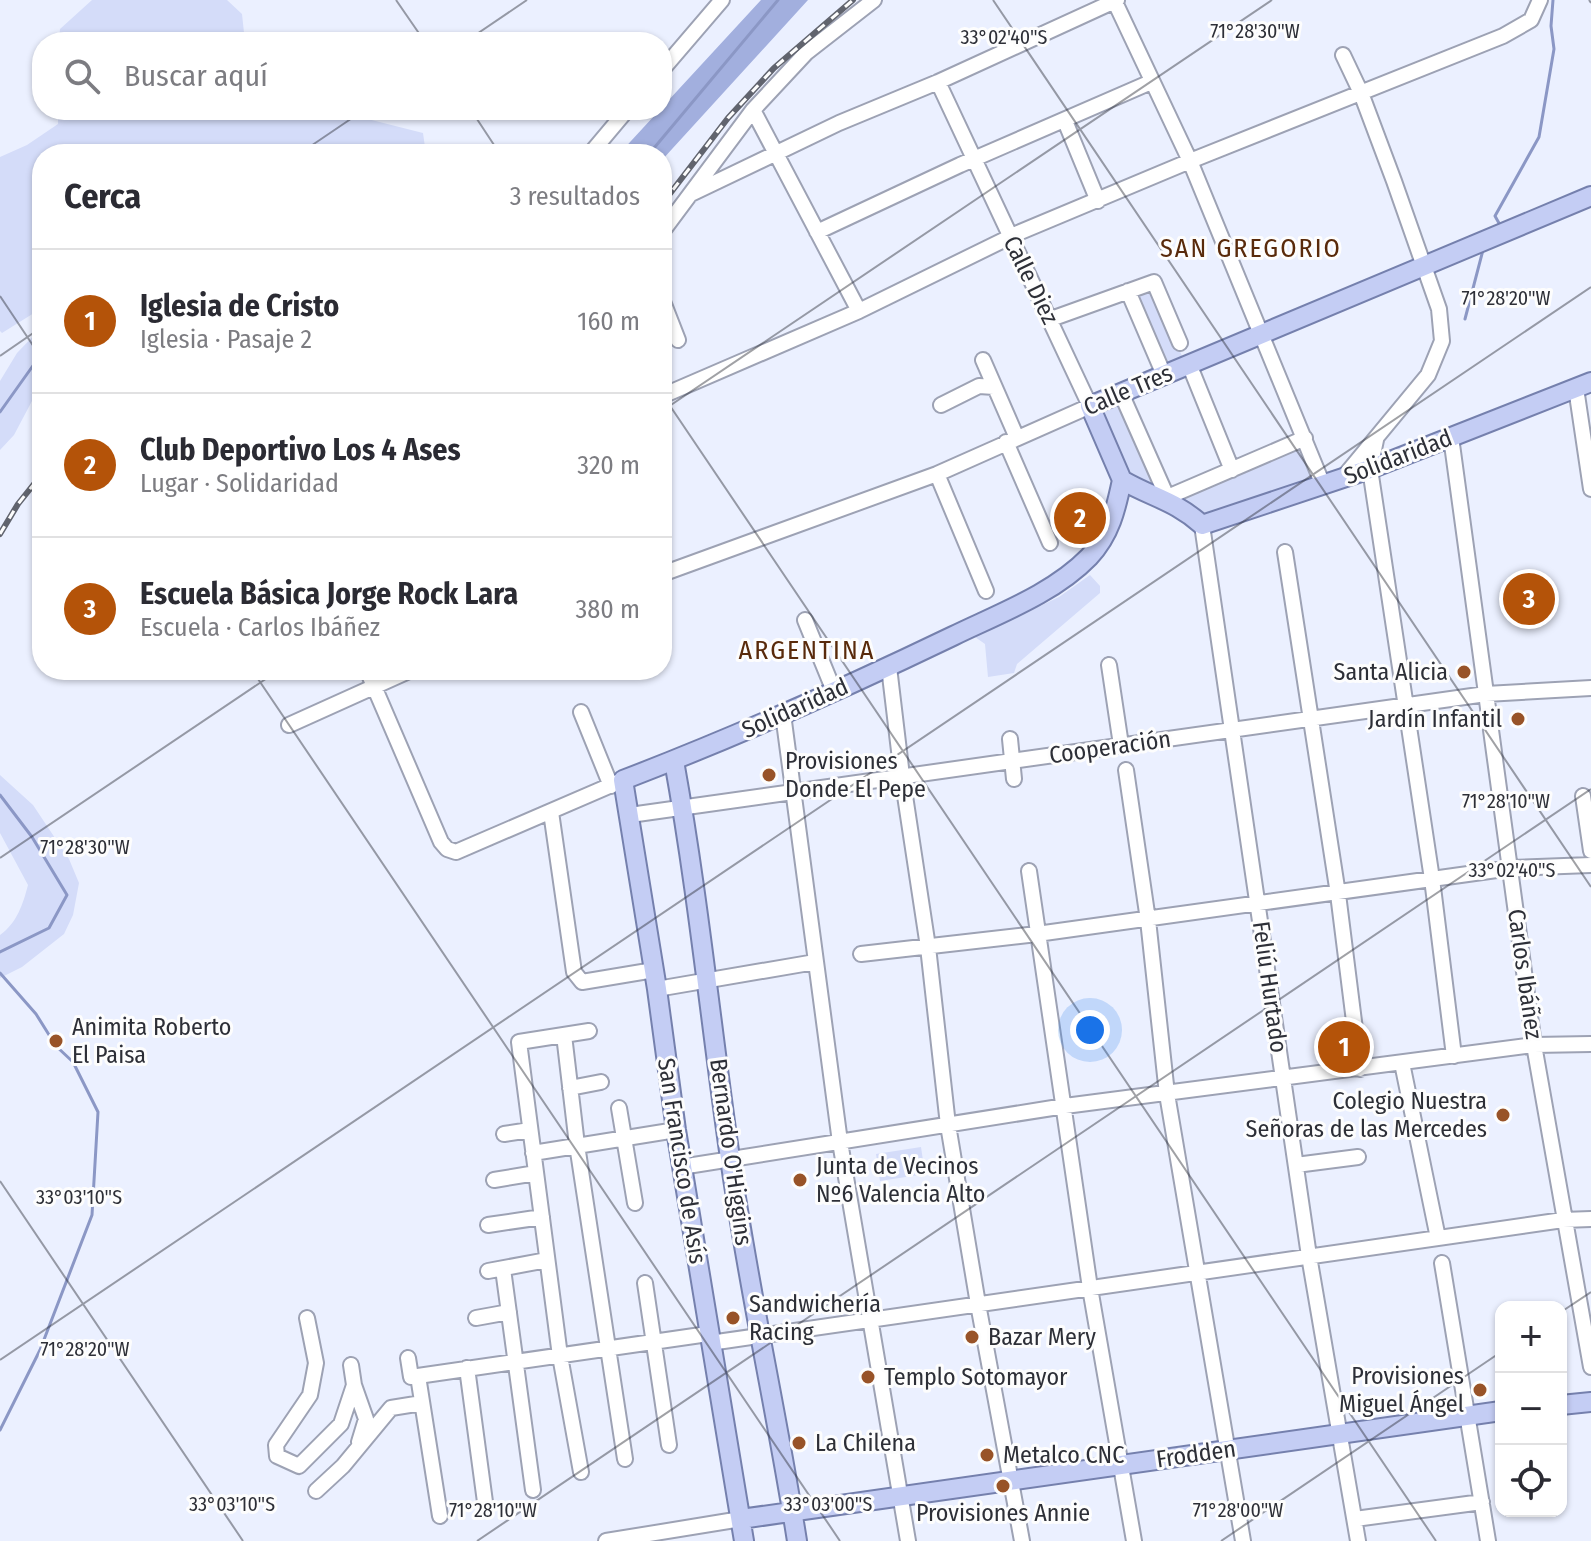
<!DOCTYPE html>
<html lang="es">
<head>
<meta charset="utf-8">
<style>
	:root { --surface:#fff; --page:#f7f7f7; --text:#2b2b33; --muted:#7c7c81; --line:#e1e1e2; --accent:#b45309 }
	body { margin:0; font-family:"Fira Sans Condensed",sans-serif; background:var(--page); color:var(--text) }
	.controls { position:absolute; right:24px; bottom:24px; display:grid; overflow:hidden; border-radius:16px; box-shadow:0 2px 6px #0004 }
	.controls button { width:72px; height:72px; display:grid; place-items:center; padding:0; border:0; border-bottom:2px solid var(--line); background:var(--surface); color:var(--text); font:40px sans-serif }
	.you { position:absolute; left:1090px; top:1030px; width:28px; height:28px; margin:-20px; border:6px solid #fff; border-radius:50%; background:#1a73e8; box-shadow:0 0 0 12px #1a73e833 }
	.badge { display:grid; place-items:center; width:52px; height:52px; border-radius:50%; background:var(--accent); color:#fff; font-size:26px; font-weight:700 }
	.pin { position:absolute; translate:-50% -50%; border:4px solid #fff; box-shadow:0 2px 8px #0006 }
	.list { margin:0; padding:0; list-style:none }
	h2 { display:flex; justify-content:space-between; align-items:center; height:104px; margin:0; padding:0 32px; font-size:34px }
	h2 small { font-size:26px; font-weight:400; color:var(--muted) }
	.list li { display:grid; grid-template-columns:52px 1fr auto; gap:24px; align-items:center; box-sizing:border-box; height:144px; padding:0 32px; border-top:2px solid var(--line) }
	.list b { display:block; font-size:30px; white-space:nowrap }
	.list p { margin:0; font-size:26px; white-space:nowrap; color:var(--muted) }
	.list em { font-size:26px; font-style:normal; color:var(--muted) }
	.icon { flex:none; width:44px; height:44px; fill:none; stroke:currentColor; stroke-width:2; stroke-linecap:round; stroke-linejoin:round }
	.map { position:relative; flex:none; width:1591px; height:1541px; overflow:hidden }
	.search { position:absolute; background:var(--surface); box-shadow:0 2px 6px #0004; left:32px; top:32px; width:640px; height:88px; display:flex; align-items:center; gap:20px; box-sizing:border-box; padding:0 28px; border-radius:32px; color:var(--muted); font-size:30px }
	.panel { position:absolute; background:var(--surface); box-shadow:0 2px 6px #0004; left:32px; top:144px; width:640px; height:536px; border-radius:32px }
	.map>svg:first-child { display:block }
	.green { fill:#d4dcf9 }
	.forest { fill:#a2afde }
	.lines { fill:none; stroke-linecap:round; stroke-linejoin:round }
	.stream { stroke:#8b97c5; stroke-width:3 }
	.minor-casing { stroke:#9da2b4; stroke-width:18 }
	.major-casing { stroke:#7580ad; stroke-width:22 }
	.minor { stroke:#fff; stroke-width:14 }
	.major { stroke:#c4cdf4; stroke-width:18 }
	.rail-casing { stroke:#61646e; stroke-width:6 }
	.rail { stroke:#fdfdfd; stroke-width:3; stroke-dasharray:9; stroke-linecap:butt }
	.ticks { fill:none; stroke:#2d2f37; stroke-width:2; stroke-opacity:0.45 }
	.poi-dot { fill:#985328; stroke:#fdfdfd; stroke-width:3 }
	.labels { text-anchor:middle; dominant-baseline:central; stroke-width:6; stroke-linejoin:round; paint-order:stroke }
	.street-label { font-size:24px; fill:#2d2f37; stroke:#fdfdfd }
	.poi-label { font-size:24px; fill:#2d2f37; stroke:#fdfdfd; text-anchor:start }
	.neighbourhood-label { font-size:26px; letter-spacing:2px; fill:#592a0b; stroke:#fdfdfd }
	.ticks-label { font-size:20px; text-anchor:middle; fill:#2d2f37; stroke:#fdfdfd; stroke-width:6; stroke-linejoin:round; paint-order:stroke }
</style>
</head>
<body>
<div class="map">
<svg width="1591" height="1541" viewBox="0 0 1591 1541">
	<rect width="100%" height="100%" fill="#ebf0ff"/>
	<path class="green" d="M 92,0 L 227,0 L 242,14 L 245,42 L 59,42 L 60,29 Z
		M 58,110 L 332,110 L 423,133 L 426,154 L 42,154 L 42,308 L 2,333 L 0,331 L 0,157 L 27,145 L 58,124 Z
		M 1151,284 L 1182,356 L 1162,365 L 1131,293 Z
		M 42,327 L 42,382 L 14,435 L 0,450 L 0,381 L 17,353 Z
		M 1121,401 L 1160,492 C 1120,472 1118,454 1101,416 L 1103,410 Z
		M 1301,444 L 1312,479 L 1209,515 L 1192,506 L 1183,497 Z
		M 1090,575 L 1100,586 L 1100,593 L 1017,664 L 1014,673 L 988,677 L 985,644 L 975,637 L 1059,597 Z
		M 0,775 L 33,805 L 69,859 L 79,883 L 73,915 L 64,934 L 22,967 L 0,978 L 0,935 C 17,923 23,904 28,885 L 0,833 Z
		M 921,1147 L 925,1174 L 880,1181 L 876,1154 Z"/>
	<path class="forest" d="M 761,0 L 808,0 L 662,160 L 662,154 L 619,154 Z"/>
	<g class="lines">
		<path class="stream" d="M 649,154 L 778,0
			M 1500,225 L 1495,216 L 1539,137 L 1554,49 L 1551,26 L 1553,0
			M 1465,319 L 1483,250
			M 0,412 L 42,353
			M 0,795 L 32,837 L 67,895 L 49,928 L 0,952
			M 0,973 L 36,1014 L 56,1046 L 73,1062 L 98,1112 L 92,1215 L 40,1350 L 0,1430"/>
		<defs>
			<path id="minor" d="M 1114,0 L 1190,161 L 1323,485
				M 662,70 L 722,0
				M 753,110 L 859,311
				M 1065,121 L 1098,201
				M 590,154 L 627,110
				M 691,194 L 839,123 L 938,82 L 1117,0
				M 662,232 L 753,110 L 806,53 L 874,0
				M 817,232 L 960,165 L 1151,82
				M 1128,291 L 1164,375
				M 662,299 L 678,340
				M 1051,319 L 1154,282 L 1180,343
				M 983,360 L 1017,438
				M 1189,364 L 1232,470
				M 1576,388 L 1591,489
				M 1121,393 L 1164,490 L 1163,499 L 1305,438
				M 662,396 L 859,311 L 1018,233 L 1190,161 L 1503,36 L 1531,20 L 1540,0
				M 941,405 L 979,386 L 994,387
				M 1451,437 L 1534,1045 L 1591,1367
				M 1376,440 L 1370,469 L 1432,879 L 1454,1056
				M 1006,442 L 1050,543
				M 937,474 L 986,591
				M 1342,479 L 1428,375 L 1442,341 L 1439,309 L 1394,181 L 1361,93 L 1343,55
				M 1202,525 L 1309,1256 L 1358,1541
				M 1285,552 L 1338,894 L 1360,1069
				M 662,574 L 937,474 L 1090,406 L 938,82
				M 805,620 L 834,691
				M 1109,665 L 1121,745
				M 889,667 L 902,776 L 928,947 L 948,1125 L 978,1304 L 1022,1541
				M 367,670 L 441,842 L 447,849 L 456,852 L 623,780
				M 581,712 L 611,786
				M 783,714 L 840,1142 L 908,1541
				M 289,725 L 411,670
				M 1010,739 L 1014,779
				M 1126,770 L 1148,920 L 1167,1094 L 1243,1541
				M 1583,796 L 1591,851
				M 551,812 L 574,972 L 582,982 L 654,970
				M 630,815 L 1486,694 L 1591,688
				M 1029,871 L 1090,1288 L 1134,1541
				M 861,954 L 1037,934 L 1511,868 L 1591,865
				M 657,989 L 815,962
				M 564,1035 L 577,1145 L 625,1459
				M 1402,1063 L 1438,1238
				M 570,1088 L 601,1082
				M 619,1108 L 635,1203
				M 504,1134 L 530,1130
				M 533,1153 L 676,1130
				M 1296,1165 L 1358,1157
				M 681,1167 L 1065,1106 L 1534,1045 L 1591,1044
				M 494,1180 L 536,1173
				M 488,1225 L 542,1217
				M 1442,1263 L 1488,1541
				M 503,1269 L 533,1490
				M 488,1271 L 547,1260
				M 645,1283 L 669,1445
				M 307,1318 L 316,1363 L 310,1395 L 276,1445 L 277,1456 L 299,1466 L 341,1424 L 354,1385
				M 476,1318 L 509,1312
				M 710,1343 L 1563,1220 L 1591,1219
				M 408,1358 L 411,1377 L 708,1334
				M 351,1365 L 354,1385 L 366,1419 L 359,1442
				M 467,1368 L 485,1502
				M 418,1376 L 440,1516
				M 581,1472 L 560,1356 L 519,1042 L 589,1031
				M 316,1491 L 343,1466 L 391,1408 L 422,1403
				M 1355,1519 L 1482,1502
				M 606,1541 L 741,1519"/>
			<path id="major" d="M 1122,480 L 1090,406 L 1591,196
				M 1122,480 C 1151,497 1176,501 1202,525 L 1370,469 L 1591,382
				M 674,761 C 698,893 711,1026 730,1158 C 748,1286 777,1413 797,1541
				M 1561,1405 L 1591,1402
				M 741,1519 L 1501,1411
				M 744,1541 L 676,1130 L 657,989 L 623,780 C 735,737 845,688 953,636 C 998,614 1053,594 1089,557 C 1110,535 1116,509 1122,480"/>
		</defs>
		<use href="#minor" class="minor-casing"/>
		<use href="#major" class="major-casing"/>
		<use href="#minor" class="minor"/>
		<use href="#major" class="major"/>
		<defs>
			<path id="rail" d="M 662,204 L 728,118 L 774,68 L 853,0
				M 0,534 L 18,504 L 42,474"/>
		</defs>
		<use href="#rail" class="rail-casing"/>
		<use href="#rail" class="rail"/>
	</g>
	<path class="ticks" d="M 396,0 L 425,42M 993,0 L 1591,887M 1589,0 L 1591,3M 465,42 L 527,0M 471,110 L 500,154M 299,154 L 364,110M 0,296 L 42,359M 0,356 L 42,327M 662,394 L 1436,1541M 662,411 L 1272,0M 252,670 L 840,1541M 0,858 L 279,670M 0,1181 L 243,1541M 1561,1312 L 1591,1292M 0,1360 L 1591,287M 477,1541 L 1591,789M 1221,1541 L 1501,1352"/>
	<g class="poi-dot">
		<circle cx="1464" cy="672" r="8"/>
		<circle cx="1518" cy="719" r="8"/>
		<circle cx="769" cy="775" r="8"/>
		<circle cx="56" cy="1041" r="8"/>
		<circle cx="1503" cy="1115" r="8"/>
		<circle cx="800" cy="1180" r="8"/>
		<circle cx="733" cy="1318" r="8"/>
		<circle cx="972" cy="1337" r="8"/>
		<circle cx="868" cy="1377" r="8"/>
		<circle cx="1480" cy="1390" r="8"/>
		<circle cx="799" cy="1443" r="8"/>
		<circle cx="987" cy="1455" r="8"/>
		<circle cx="1003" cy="1486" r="8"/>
	</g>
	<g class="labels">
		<g class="street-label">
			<text transform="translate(1031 280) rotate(64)">Calle Diez</text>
			<text transform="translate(1128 390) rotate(-23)">Calle Tres</text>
			<text transform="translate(1398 457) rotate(-21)">Solidaridad</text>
			<text transform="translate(795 708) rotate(-24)">Solidaridad</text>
			<text transform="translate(1110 747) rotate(-8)">Cooperación</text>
			<text transform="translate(1525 974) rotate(82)">Carlos Ibáñez</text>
			<text transform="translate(1270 987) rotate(82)">Feliú Hurtado</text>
			<text transform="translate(731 1152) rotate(82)">Bernardo O'Higgins</text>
			<text transform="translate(682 1161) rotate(81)">San Francisco de Asís</text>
			<text transform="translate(1196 1454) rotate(-8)">Frodden</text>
		</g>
		<g class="poi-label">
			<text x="1448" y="672" text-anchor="end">Santa Alicia</text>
			<text x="1502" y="719" text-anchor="end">Jardín Infantil</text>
			<text x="785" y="761">Provisiones<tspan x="785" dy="28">Donde El Pepe</tspan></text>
			<text x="72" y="1027">Animita Roberto<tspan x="72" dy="28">El Paisa</tspan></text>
			<text x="1487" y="1101" text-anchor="end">Colegio Nuestra<tspan x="1487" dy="28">Señoras de las Mercedes</tspan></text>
			<text x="816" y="1166">Junta de Vecinos<tspan x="816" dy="28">Nº6 Valencia Alto</tspan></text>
			<text x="749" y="1304">Sandwichería<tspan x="749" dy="28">Racing</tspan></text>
			<text x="988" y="1337">Bazar Mery</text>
			<text x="1464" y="1376" text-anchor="end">Provisiones<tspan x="1464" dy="28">Miguel Ángel</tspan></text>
			<text x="884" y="1377">Templo Sotomayor</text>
			<text x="815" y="1443">La Chilena</text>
			<text x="1003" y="1455">Metalco CNC</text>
			<text x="1003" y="1513" text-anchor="middle">Provisiones Annie</text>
		</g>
		<g class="neighbourhood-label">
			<text x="1251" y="248">SAN GREGORIO</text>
			<text x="807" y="650">ARGENTINA</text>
		</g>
	</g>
	<g class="ticks-label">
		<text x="1255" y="38">71°28'30"W</text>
		<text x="1004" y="44">33°02'40"S</text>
		<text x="1506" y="305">71°28'20"W</text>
		<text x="1506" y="808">71°28'10"W</text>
		<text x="85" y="854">71°28'30"W</text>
		<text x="1512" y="877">33°02'40"S</text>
		<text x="79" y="1204">33°03'10"S</text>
		<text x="85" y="1356">71°28'20"W</text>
		<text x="232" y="1511">33°03'10"S</text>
		<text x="828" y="1511">33°03'00"S</text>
		<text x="493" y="1517">71°28'10"W</text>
		<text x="1238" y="1517">71°28'00"W</text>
	</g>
</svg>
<div class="controls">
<button>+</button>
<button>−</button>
<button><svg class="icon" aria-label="locate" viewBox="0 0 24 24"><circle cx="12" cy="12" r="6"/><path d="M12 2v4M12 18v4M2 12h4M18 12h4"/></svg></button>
</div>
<div class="you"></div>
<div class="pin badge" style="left:1344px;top:1047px">1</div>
<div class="pin badge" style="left:1080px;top:518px">2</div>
<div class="pin badge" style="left:1529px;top:599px">3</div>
<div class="search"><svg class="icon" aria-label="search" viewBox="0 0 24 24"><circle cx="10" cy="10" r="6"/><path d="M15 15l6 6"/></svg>Buscar aquí</div>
<section class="panel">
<h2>Cerca<small>3 resultados</small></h2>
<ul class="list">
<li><span class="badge">1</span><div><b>Iglesia de Cristo</b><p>Iglesia · Pasaje 2</p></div><em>160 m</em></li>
<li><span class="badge">2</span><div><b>Club Deportivo Los 4 Ases</b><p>Lugar · Solidaridad</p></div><em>320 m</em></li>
<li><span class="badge">3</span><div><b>Escuela Básica Jorge Rock Lara</b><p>Escuela · Carlos Ibáñez</p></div><em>380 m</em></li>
</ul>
</section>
</div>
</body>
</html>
